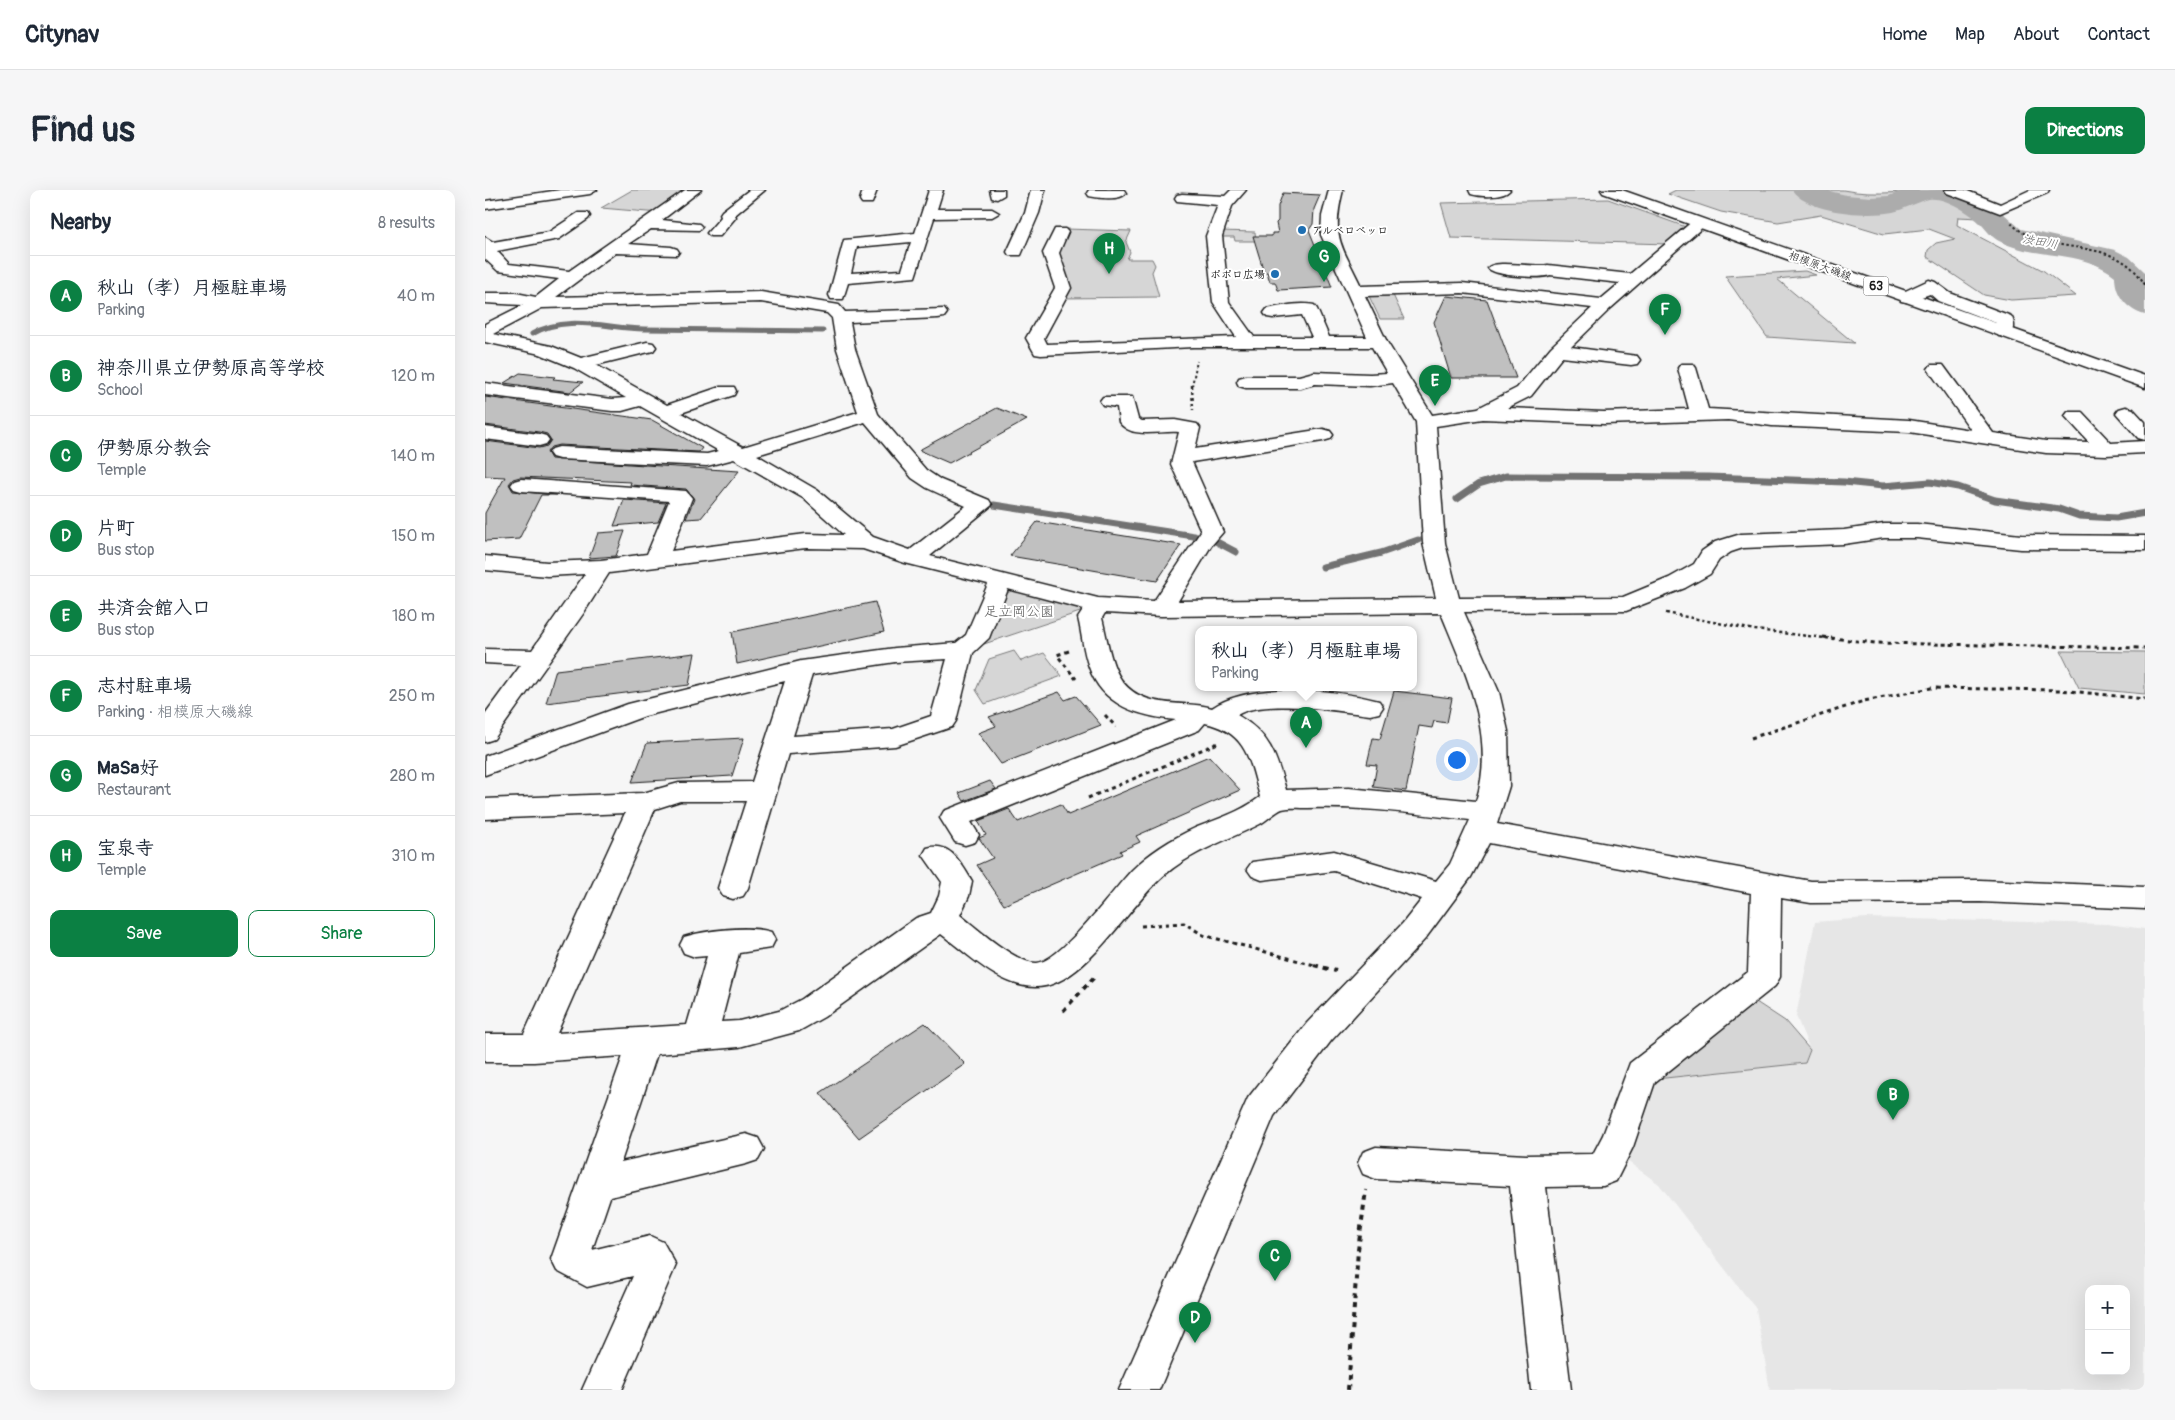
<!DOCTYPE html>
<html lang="en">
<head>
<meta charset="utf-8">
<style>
	:root { --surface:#fff; --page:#f6f6f7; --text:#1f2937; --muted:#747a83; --line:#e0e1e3; --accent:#0b8043 }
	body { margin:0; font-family:Pangolin,"Klee One",sans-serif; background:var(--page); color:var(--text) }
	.controls { position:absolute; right:15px; bottom:15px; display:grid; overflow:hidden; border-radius:10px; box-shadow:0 5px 20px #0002 }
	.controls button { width:45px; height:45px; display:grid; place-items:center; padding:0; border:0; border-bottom:1px solid var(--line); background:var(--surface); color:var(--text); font:25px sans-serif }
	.you { position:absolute; left:971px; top:569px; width:18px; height:18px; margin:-12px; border:4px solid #fff; border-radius:50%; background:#1a73e8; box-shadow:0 0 0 8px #1a73e833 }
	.badge { display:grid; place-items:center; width:32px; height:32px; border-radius:50%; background:var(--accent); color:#fff; font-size:16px; font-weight:700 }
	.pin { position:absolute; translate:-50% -41px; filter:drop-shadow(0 1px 2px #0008) }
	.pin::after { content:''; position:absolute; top:26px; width:18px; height:15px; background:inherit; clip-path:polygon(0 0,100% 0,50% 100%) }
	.popup { position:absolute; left:710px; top:436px; width:222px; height:65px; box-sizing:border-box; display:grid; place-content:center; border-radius:10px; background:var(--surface); filter:drop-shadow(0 1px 4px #0005); font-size:16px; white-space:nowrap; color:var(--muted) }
	.popup b { font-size:19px; color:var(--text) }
	.popup::after { content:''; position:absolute; left:50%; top:100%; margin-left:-10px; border:10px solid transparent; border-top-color:var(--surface) }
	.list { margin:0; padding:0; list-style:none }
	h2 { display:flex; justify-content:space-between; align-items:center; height:65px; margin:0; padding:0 20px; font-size:21px }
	h2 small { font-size:16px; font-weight:400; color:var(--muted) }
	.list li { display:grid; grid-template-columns:32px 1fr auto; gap:15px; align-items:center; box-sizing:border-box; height:80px; padding:0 20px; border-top:1px solid var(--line) }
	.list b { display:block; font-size:19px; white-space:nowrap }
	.list p { margin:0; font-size:16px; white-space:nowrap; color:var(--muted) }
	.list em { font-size:16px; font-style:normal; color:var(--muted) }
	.actions { display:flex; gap:10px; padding:15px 20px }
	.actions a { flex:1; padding:11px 0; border:1px solid var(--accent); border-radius:10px; text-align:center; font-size:18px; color:var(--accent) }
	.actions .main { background:var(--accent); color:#fff }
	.map { position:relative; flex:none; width:1660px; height:1200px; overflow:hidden; border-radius:10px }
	header { display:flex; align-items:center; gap:30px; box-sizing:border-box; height:70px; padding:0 25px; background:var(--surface); border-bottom:1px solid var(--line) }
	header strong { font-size:24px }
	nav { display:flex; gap:28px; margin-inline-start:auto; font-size:18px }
	.intro { display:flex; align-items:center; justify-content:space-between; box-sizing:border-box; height:120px; padding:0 30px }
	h1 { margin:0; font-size:35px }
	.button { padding:12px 22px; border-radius:10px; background:var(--accent); color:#fff; font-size:18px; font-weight:700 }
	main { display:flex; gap:30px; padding:0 30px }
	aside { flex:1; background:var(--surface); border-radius:10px; box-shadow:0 5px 20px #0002 }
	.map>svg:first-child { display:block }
	.built { fill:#e6e6e6; fill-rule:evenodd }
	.green { fill:#d6d6d6; stroke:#797979 }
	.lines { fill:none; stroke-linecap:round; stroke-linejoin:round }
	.stream-far1 { stroke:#727272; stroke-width:5 }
	.stream { stroke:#727272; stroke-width:7 }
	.river { fill:#acacac; fill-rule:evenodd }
	.building { fill:#c0c0c0; stroke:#1c1c1c }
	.minor-casing { stroke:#1c1c1c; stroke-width:3 }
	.major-casing { stroke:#1c1c1c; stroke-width:3 }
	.path-far3 { stroke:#1c1c1c; stroke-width:2; stroke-dasharray:2.5 2.5; stroke-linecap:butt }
	.path-far2 { stroke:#1c1c1c; stroke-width:2.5; stroke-dasharray:3 3; stroke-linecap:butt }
	.path-far1 { stroke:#1c1c1c; stroke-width:3; stroke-dasharray:4 4; stroke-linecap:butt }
	.path { stroke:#1c1c1c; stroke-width:4; stroke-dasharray:5 5; stroke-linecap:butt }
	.minor { fill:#fff; fill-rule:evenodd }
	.major { fill:#fff; fill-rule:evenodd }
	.poi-dot { fill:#1f6fb2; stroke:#fff; stroke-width:2 }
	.labels { text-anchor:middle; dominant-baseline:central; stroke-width:4; stroke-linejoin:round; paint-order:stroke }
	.far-poi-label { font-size:11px; font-weight:bold; fill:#1c1c1c; stroke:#fff; text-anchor:start }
	.far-street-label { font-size:11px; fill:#1c1c1c; stroke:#fff }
	.far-water-label { font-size:12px; font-style:italic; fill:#5d5d5d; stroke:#fff }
	.shield { fill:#fff; stroke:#606060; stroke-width:1 }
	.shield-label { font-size:12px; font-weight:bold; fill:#1c1c1c }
	.park-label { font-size:14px; fill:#5d5d5d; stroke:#fff }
</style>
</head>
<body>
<header>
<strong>Citynav</strong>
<nav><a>Home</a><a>Map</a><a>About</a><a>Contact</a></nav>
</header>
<div class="intro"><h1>Find us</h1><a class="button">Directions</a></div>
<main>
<aside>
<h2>Nearby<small>8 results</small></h2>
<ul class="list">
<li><span class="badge">A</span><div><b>秋山（孝）月極駐車場</b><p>Parking</p></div><em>40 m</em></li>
<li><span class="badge">B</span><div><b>神奈川県立伊勢原高等学校</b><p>School</p></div><em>120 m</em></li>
<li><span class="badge">C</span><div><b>伊勢原分教会</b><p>Temple</p></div><em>140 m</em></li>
<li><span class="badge">D</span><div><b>片町</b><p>Bus stop</p></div><em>150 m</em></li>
<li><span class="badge">E</span><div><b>共済会館入口</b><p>Bus stop</p></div><em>180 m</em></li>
<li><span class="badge">F</span><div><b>志村駐車場</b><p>Parking · 相模原大磯線</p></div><em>250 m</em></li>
<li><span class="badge">G</span><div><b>MaSa好</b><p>Restaurant</p></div><em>280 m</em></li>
<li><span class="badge">H</span><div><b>宝泉寺</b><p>Temple</p></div><em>310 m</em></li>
</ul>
<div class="actions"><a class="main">Save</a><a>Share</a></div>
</aside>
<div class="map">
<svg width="1660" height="1200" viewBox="0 0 1660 1200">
	<rect width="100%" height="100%" fill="#f6f6f6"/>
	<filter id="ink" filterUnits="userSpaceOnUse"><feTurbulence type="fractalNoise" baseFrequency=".02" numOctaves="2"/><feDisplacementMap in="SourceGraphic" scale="10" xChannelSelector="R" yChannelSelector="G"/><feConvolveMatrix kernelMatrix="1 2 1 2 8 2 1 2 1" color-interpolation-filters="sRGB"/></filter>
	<g filter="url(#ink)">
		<path class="built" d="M 1381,728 L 1622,734 L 1660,739 L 1660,1200 L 1285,1200 L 1271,1119 L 1174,994 L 1142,971 L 1171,889 L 1320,873 L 1325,860 L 1311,826 L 1330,732 ZM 1604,1099 L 1641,1099 L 1641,1181 L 1604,1181 Z"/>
		<path class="green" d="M 147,0 L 206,0 L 174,23 L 116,18 Z
			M 1191,0 L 1358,0 C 1391,7 1425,0 1458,0 C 1474,2 1490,13 1505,19 L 1494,28 L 1473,27 L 1472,35 L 1559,81 L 1591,106 L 1526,110 L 1499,105 L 1442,67 L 1443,60 L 1451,53 L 1470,49 L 1444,39 L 1399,44 L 1336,25 L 1293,32 L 1236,22 L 1183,4 Z
			M 1123,9 L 1201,37 L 1184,54 L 966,48 L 956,13 Z
			M 581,39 L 646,41 L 641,52 L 645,62 L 642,69 L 667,69 L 670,75 L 667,82 L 674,107 L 576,108 L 571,60 Z
			M 735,41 L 770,42 L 771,51 L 750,51 L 749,47 L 737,47 Z
			M 1320,81 L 1331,85 L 1292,89 L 1369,153 L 1282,147 L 1240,86 Z
			M 908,105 L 919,129 L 895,129 L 884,106 Z
			M 532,399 L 598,418 L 595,422 L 499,454 L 519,404 Z
			M 529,461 L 536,471 L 559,463 L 577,486 L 500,514 L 491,500 L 504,469 Z
			M 1576,461 L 1660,462 L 1660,504 L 1594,498 Z
			M 1262,806 L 1300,831 L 1325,860 L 1320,873 L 1171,889 Z"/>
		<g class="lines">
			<path class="stream-far1" d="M 47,144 C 81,124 121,138 159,139 C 219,140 278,140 338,141"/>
			<path class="stream" d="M 972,309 L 994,294 L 1021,286 L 1223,287 L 1359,292 L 1398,296 L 1445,292 L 1473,297 L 1510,310 L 1574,319 L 1594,326 L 1631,328 L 1660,323
				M 509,315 L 709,346
				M 732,352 L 751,362
				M 838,377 L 896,363 L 933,350"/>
			<path class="river" d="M 1307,0 L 1340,0 L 1361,5 L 1386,7 L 1404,6 L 1418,0 L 1478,0 L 1509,15 L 1536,39 L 1630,60 L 1644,67 L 1660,82 L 1660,125 C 1642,120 1630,105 1630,86 C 1596,59 1551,70 1514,51 C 1506,47 1501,39 1495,33 C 1484,22 1460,7 1444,9 C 1432,12 1420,19 1408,22 C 1382,27 1323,23 1307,0 Z"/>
		</g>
		<path class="building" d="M 798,3 L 835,5 L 829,19 L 828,34 L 824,40 L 847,97 L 793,100 L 790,92 L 785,92 L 782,82 L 779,82 L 768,46 L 787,46 L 787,43 L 793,43 L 791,33 L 793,31 L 793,16 Z
			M 961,106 L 1002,110 L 1031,188 L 966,188 L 949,132 Z
			M 35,183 L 70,187 L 68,189 L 98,192 L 85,202 L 19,193 Z
			M 0,207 L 167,230 L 217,258 L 214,262 L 74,255 L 66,257 L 62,262 L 66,269 L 254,281 L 216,328 L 201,329 L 209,309 L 201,299 L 145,295 L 146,292 L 35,287 L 28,289 L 24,294 L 28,301 L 72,305 L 56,305 L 34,349 L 0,351 L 0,323 L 20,287 L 0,286 L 0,251 L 54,258 L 62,256 L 66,250 L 62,244 L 54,242 L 0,235 Z
			M 512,218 L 542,230 L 464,273 L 434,260 Z
			M 139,310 L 181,313 L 173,332 L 129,336 Z
			M 552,332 L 696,355 L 672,391 L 525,366 Z
			M 140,341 L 131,366 L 104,368 L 113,343 Z
			M 390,412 L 399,442 L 252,474 L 247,442 Z
			M 210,463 L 204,495 L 61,513 L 71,480 Z
			M 909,501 L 967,508 L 962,533 L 949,531 L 947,538 L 934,536 L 921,601 L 888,597 L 892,575 L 882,574 L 888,548 L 895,549 Z
			M 574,502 L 580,510 L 591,506 L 616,535 L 516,574 L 493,543 L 511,536 L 504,527 Z
			M 259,548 L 247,586 L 147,592 L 162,553 Z
			M 724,566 L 755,600 L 651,646 L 655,652 L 635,661 L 637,664 L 519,715 L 492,675 L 508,668 L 494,648 L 501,645 L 493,631 L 524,619 L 533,632 L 576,614 L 583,625 Z
			M 505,591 L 511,599 L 479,611 L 474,603 Z
			M 440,833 L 480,874 L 374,948 L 335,903 Z"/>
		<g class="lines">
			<defs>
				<path id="minor" d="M 75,0 L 112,0 L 105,4 L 0,19 L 0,11 Z
					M 200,0 L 216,0 L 177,30 L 214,34 L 217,37 L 214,40 L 166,39 L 143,54 L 186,57 L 192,59 L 194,62 L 192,65 L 130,63 L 71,107 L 276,102 L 354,115 L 360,122 L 459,119 L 462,123 L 459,127 L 453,128 L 365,132 L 370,159 L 393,224 L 441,280 L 456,290 L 504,310 L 507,315 L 445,366 L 613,408 L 669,411 L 716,341 L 686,274 L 694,242 C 676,240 647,250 634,232 L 632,217 L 618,215 L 615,211 L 618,207 L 647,207 L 653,229 L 657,231 L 690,230 L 712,234 L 715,238 L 710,259 L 838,239 L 845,241 L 848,245 L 845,249 L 838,251 L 707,272 L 738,342 L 726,356 L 693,411 L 951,408 L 938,353 L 931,232 L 908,193 L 885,196 L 830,194 L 815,198 L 761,198 L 754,196 L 752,192 L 754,188 L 761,186 L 814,186 L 829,182 L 885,184 L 902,183 L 887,157 L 708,157 L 556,165 L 550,164 L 541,148 L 570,98 L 558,63 L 570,39 L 580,39 L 583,42 L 574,63 L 586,98 L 559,148 L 562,154 L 751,147 L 728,112 L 721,46 L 733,15 L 692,11 L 690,8 L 692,5 L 697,4 L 740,6 L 746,0 L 761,0 L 747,16 L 737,46 L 744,112 L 769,147 L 827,147 L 817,125 L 788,128 L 782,127 L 779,123 L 782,119 C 796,116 815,112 829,115 L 832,119 L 844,147 L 882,147 L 836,45 L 837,26 L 844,0 L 858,0 C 846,48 856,54 876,96 L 977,93 L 1116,109 L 1135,93 L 1065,85 C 1055,89 1009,86 1003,78 C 1009,69 1050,78 1063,75 L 1145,84 L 1209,30 L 1219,30 L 1222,33 L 1219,36 L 1126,118 L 1086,157 L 1152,166 L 1155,170 L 1152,174 L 1146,175 L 1077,167 L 1046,206 L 1022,218 L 1119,222 L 1204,219 L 1193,178 L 1196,174 L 1208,174 L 1211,178 L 1223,219 L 1424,230 L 1486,240 L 1443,179 L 1446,175 L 1458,175 L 1508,243 L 1561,251 L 1604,252 L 1580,226 L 1583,222 L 1597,222 L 1626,253 L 1660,251 L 1660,263 L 1621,265 L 1561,263 L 1424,242 L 1287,236 L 1243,230 L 1119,234 L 998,229 L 951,236 L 960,353 L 974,408 L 1138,407 L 1184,388 L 1209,374 L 1217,361 L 1230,352 L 1256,344 L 1359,340 L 1399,334 L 1432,334 L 1536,345 L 1660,346 L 1660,360 L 1536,359 L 1432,348 L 1399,348 L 1359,354 L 1258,358 L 1246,362 L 1234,370 L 1225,384 L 1200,398 L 1141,421 L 979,422 L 1014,502 L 1023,541 L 1024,596 L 1012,634 L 1326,691 L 1495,690 L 1660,697 L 1660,719 L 1495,712 L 1326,713 L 1296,708 L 1295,787 L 1290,796 L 1170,892 L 1148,957 L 1131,991 L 1118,996 L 1061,997 L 1086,1200 L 1046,1200 L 1025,996 L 891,989 L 878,984 L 873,973 L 878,962 L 891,957 L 1041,965 L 1108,964 L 1118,945 L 1145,873 L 1263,782 L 1266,703 L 1004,653 L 986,687 L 940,749 L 846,851 L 789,926 L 674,1200 L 634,1200 L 763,908 L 822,833 L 918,733 L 937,709 L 849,681 L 777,690 L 767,686 L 762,679 L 767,672 L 849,661 L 951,691 L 965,674 L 985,630 C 931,624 878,616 823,618 C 816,618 804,617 797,619 C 790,622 782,630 775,634 C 743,650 710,660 682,683 C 645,712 600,798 550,797 C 515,797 483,764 456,744 L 339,827 L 314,841 L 254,857 L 172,864 L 136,972 L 261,944 L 273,948 L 279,959 L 273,970 L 261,974 L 125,1007 L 107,1060 L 165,1046 L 178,1052 L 191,1075 L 137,1200 L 97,1200 L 148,1086 L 102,1097 L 72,1081 L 66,1069 L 138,866 L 49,872 L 0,872 L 0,844 L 39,844 L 140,623 L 0,629 L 0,609 L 158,603 L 194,593 L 267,592 L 300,491 L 160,526 L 0,585 L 0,566 L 143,514 L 316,471 L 410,458 L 471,453 L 481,445 L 503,394 L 420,373 L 378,359 L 321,358 L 124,383 L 98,424 L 9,549 L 0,552 L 0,524 L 36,475 L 0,473 L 0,459 L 47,460 L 100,384 L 62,386 L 0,380 L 0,366 L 62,372 L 116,370 L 162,364 L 184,311 L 36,301 L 29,299 L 26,295 L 29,291 L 36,289 L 201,301 L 207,308 L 186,361 L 321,344 L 359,345 L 318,308 L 249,269 L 222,276 L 74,269 L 67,267 L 64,263 L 67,259 L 74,257 L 222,264 L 234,261 L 155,216 L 137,221 L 127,221 L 0,205 L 0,193 L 127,209 L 141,208 L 89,178 L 55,164 L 0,152 L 0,134 L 38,115 L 0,113 L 0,103 L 31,103 L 51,107 L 74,89 L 13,81 L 0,69 L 0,47 L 8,52 L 64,42 L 93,23 L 103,23 L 105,26 L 103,29 L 74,49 L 12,61 L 24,74 L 84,81 ZM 977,103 L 1107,118 L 1066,157 L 1032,198 L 993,218 L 947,225 L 902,152 L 880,106 ZM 276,112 L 342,123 L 347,128 L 352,159 L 373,222 L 258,257 L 196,223 L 249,205 L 251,201 L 249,197 L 235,197 L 182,215 L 111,175 L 168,161 L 171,157 L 168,153 L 162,152 L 96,168 L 66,156 L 8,144 L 57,118 ZM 380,232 L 427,288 L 442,298 L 481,316 L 425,360 L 388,347 L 332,300 L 272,265 ZM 523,399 L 599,419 L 593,428 C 597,444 598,462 604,477 C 617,516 654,526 691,530 L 459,621 L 455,628 L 470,652 L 480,655 L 490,652 L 494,645 L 486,632 L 714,540 L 720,533 C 762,542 765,571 775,607 C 756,622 732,629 710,638 C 688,648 664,663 647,680 C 629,699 576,771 552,773 C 531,774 492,738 475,725 L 484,706 L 487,691 C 476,673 465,651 442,658 L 438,665 L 457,692 L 454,706 L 446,723 L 431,728 L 317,809 L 294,821 L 254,831 L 236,832 L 254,763 L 286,758 L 290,750 L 286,742 C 265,735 220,740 199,747 L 195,755 L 199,763 L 210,767 L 222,766 L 202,835 L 72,843 L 170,619 L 195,611 L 261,611 L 233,698 L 238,706 L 248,709 L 258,706 L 263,698 L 303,564 L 410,556 L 467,537 L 471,531 L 488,463 L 504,448 ZM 620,423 L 676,426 L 956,423 C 980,482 1012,546 991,611 L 864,598 L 801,600 C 791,565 785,544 752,525 C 779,508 853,521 885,525 L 894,523 L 898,517 L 894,511 C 849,499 766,491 727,518 C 712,513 693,515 677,512 C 627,505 627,468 617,428 ZM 462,469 L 446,526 L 408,539 L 308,546 L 327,485 L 410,472 Z
					M 264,0 L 280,0 L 250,25 L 251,27 L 235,46 L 225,46 L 222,43 L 236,27 L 235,24 L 237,21 Z
					M 378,0 L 392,0 L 387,13 L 377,13 L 375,10 Z
					M 444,0 L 458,0 L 452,19 L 507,19 L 514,23 L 507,27 L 449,28 L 430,87 L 363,93 L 358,109 L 346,109 L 344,105 L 359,50 L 430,43 ZM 426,52 L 417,80 L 366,83 L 372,57 Z
					M 505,0 L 519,0 L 519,5 L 512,9 L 507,8 Z
					M 546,0 L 560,0 L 554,23 L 536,65 L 524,65 L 522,62 L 540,23 Z
					M 604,0 L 639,0 L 641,3 C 635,11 613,8 604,6 L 602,3 Z
					M 984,0 L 1025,0 C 1018,8 996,7 986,4 Z
					M 1460,0 L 1480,0 L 1515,14 L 1545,0 L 1564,0 L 1562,3 L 1515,23 L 1462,3 Z
					M 1444,90 L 1450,92 L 1465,103 L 1526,126 C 1530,132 1530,140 1526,146 L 1514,146 L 1511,142 L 1511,133 L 1453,111 L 1445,104 L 1422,112 L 1416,111 L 1414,107 L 1416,103 Z
					M 1641,217 L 1648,219 L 1660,232 L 1660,250 L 1653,248 L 1631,223 L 1634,219 Z
					M 0,237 L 54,244 L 61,246 L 64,250 L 61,254 L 54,256 L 0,249 Z"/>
				<path id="major" d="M 1116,0 L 1137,0 L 1660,186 L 1660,198 L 1118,3 Z"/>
			</defs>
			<use href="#minor" class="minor-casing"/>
			<use href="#major" class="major-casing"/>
			<path class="path-far3" d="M 1526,33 C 1563,71 1630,41 1660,95
				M 707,196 L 712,171"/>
			<path class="path-far2" d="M 707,195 L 708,220
				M 1181,423 L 1270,440 L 1349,449"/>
			<path class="path-far1" d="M 1338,447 L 1390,453 L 1660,458
				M 584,461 L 572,465 L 591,489
				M 620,525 L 631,537
				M 1266,548 L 1379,511 L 1446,498 L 1575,500 L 1660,509
				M 603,608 L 733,553
				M 656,736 L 699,733 L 718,745 L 833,776"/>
			<path class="path" d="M 829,775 L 851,781
				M 578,821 L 611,785
				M 863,1200 L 873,1060 L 881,1000"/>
			<use href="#minor" class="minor"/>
			<use href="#major" class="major"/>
		</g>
	</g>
	<g class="poi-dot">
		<circle cx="817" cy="40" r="5"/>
		<circle cx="790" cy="84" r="5"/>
	</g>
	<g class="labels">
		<g class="far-poi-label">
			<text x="827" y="40">アルベロベッロ</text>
			<text x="780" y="84" text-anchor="end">ポポロ広場</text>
		</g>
		<g class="far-street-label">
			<text transform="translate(1335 76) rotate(20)">相模原大磯線</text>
		</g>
		<g class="far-water-label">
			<text transform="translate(1555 52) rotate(10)">渋田川</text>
		</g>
		<rect class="shield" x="1378.5" y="86.5" width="25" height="19" rx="4"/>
		<g class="shield-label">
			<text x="1391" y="96">63</text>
		</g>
		<g class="park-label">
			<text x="534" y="421">足立岡公園</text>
		</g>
	</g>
</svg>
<div class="controls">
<button>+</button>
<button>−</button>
</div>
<div class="you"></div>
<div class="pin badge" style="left:821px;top:558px">A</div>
<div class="popup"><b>秋山（孝）月極駐車場</b>Parking</div>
<div class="pin badge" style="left:1408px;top:930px">B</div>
<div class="pin badge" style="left:790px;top:1091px">C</div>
<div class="pin badge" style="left:710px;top:1153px">D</div>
<div class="pin badge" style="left:950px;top:216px">E</div>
<div class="pin badge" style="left:1180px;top:145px">F</div>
<div class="pin badge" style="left:839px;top:92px">G</div>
<div class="pin badge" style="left:624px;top:84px">H</div>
</div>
</main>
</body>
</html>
